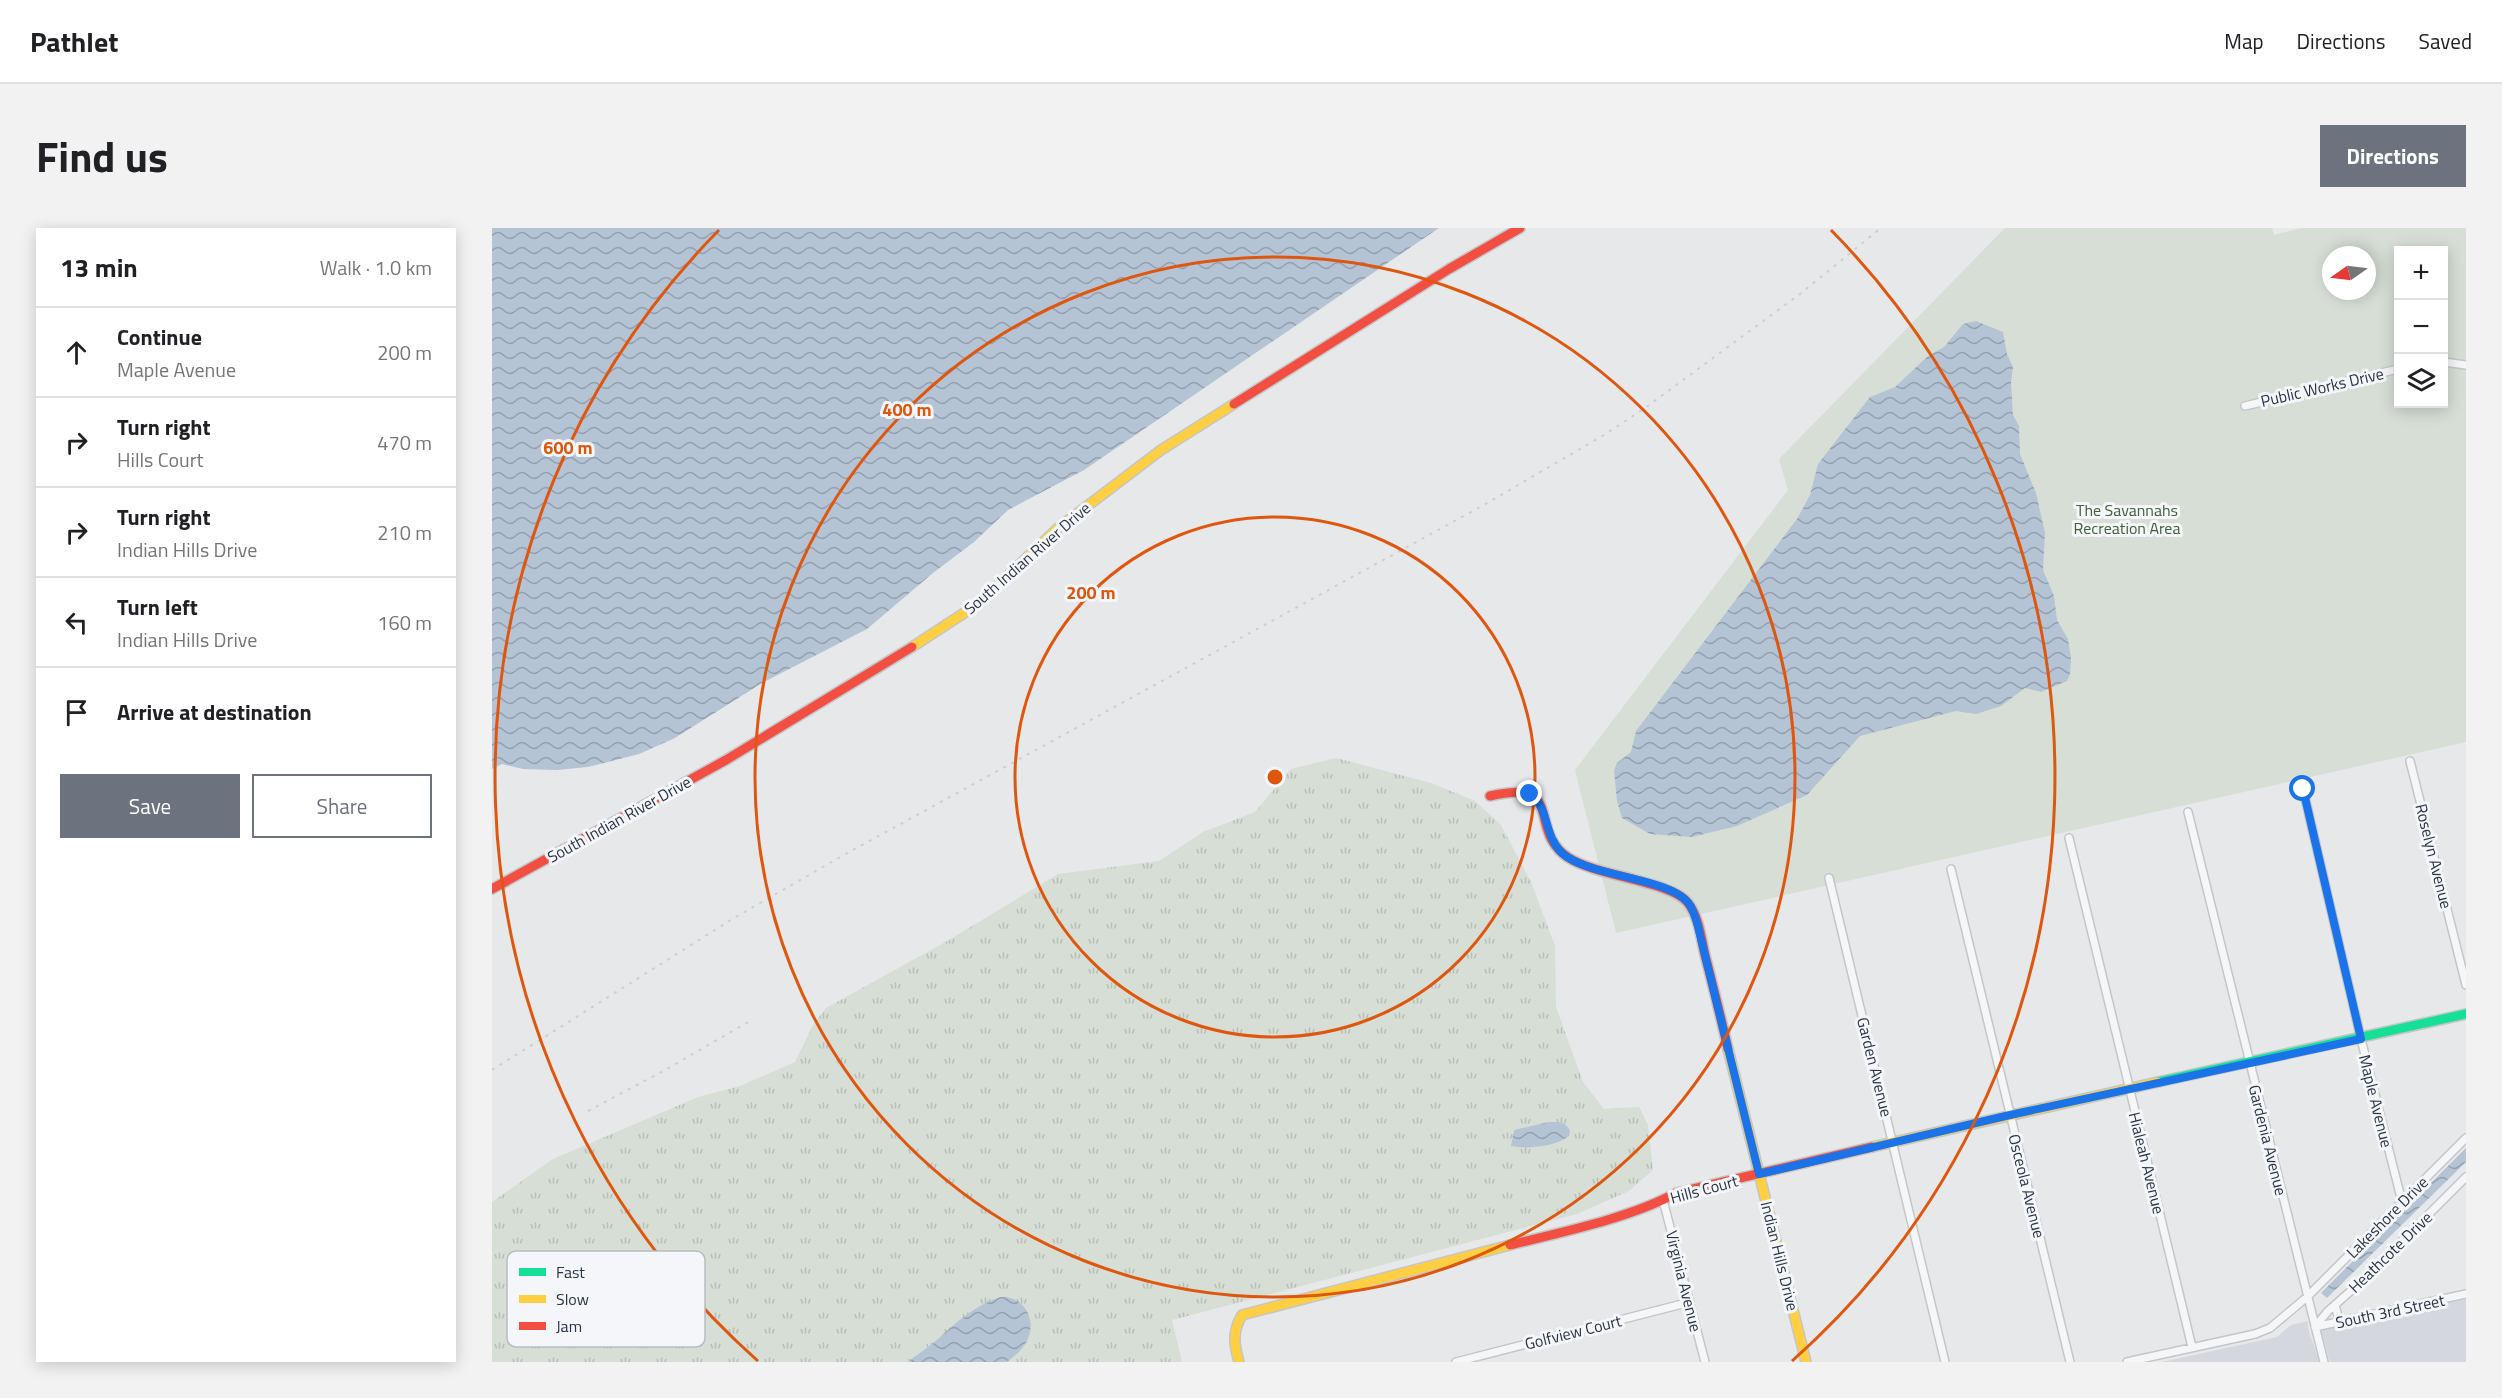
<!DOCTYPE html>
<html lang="en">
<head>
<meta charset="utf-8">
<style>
	:root { --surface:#fff; --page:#f2f2f2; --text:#202124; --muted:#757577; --line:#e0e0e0; --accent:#6c737f }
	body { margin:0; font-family:"Titillium Web",sans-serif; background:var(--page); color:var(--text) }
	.controls { position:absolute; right:18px; top:18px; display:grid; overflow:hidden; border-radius:0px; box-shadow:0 3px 15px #0003 }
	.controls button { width:54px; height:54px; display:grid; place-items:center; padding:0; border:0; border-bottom:2px solid var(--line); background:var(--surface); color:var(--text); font:30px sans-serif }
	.compass { position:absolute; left:1830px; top:18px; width:54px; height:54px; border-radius:50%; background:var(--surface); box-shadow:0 3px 15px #0003; rotate:256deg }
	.stop { position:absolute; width:18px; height:18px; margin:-14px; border:4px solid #1a73e8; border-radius:50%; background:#fff }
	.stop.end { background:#1a73e8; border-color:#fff; box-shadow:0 2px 6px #0008 }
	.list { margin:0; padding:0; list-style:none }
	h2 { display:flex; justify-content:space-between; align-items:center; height:78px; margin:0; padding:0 24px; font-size:26px }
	h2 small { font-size:20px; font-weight:400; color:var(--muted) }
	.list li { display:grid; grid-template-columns:39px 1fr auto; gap:18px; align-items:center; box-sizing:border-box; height:90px; padding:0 24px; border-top:2px solid var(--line) }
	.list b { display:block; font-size:22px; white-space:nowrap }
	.list p { margin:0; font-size:20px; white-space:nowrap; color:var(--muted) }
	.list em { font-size:20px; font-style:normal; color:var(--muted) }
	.actions { display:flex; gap:12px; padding:18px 24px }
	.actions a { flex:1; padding:14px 0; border:2px solid var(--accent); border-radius:0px; text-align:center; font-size:21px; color:var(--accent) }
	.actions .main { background:var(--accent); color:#fff }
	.icon { flex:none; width:33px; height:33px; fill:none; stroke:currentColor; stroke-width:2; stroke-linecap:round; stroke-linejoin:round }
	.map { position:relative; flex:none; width:1974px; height:1134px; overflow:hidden; border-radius:0px }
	header { display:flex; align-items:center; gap:36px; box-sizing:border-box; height:84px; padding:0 30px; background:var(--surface); border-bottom:2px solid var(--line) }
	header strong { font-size:28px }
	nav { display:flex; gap:33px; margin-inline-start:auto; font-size:21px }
	.intro { display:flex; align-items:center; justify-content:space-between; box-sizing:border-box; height:144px; padding:0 36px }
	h1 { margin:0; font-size:42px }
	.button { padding:15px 27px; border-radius:0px; background:var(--accent); color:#fff; font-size:21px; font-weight:700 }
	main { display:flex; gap:36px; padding:0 36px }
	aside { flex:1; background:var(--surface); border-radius:0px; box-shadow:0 3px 15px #0003 }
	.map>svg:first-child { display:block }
	.built { fill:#d4d7dd }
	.grass { fill:url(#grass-tufts) }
	.park { fill:#d6ded6; fill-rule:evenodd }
	.water { fill:url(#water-waves) }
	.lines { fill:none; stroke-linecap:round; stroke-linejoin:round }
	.street-casing { stroke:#c4c6c8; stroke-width:10 }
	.fast-casing { stroke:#c4c6c8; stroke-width:12 }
	.slow-casing { stroke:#c4c6c8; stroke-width:12 }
	.jam-casing { stroke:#c4c6c8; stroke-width:12 }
	.street { stroke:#f5f6f7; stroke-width:7 }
	.fast { stroke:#16e098; stroke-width:9 }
	.slow { stroke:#ffcf43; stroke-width:9 }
	.jam { stroke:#f24e42; stroke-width:9 }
	.rail { stroke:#cecfd2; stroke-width:2; stroke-dasharray:3 6; stroke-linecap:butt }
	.route { stroke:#1a73e8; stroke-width:8 }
	.ring { fill:none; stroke:#df570f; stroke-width:3 }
	.labels { text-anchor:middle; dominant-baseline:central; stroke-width:6; stroke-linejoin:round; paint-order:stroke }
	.street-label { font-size:16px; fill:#2b3445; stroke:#f4f6f9 }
	.park-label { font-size:16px; fill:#3f6138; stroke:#f4f6f9 }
	.key { fill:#f4f6f9; stroke:#b8bcc3; stroke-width:1.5 }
	.key-label { font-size:16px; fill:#2b3445 }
	.centre { fill:#df570f; stroke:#f4f6f9; stroke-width:3 }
	.ring-label { font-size:18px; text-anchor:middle; font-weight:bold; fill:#df570f; stroke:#f4f6f9; stroke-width:6; stroke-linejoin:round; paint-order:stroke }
</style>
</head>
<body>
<header>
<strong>Pathlet</strong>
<nav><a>Map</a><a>Directions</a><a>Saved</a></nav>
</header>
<div class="intro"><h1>Find us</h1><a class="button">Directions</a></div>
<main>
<aside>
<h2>13 min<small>Walk · 1.0 km</small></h2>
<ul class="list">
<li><svg class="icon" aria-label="ahead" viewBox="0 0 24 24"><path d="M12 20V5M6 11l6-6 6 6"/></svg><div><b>Continue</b><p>Maple Avenue</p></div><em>200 m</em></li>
<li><svg class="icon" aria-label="right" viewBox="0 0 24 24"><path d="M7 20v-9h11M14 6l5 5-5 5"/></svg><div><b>Turn right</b><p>Hills Court</p></div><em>470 m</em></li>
<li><svg class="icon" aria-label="right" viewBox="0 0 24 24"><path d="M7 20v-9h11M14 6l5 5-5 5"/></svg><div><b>Turn right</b><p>Indian Hills Drive</p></div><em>210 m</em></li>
<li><svg class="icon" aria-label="left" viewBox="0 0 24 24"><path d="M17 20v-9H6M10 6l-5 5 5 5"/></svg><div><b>Turn left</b><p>Indian Hills Drive</p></div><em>160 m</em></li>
<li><svg class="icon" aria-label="arrive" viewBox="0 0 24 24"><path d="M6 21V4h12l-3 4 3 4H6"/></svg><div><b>Arrive at destination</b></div></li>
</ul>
<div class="actions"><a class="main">Save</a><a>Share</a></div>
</aside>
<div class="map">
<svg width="1974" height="1134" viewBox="0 0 1974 1134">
	<defs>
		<pattern id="grass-tufts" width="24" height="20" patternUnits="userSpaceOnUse" patternTransform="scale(1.5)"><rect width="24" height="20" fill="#d6ded6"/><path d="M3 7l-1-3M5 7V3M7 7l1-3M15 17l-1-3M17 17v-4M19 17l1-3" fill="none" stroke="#b8bfb9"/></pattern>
		<pattern id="water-waves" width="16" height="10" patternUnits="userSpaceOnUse" patternTransform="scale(1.5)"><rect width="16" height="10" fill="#b4c4d5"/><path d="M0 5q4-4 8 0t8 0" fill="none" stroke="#93a0af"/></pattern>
	</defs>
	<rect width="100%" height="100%" fill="#e6e8ea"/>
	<path class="built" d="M 1974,1071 L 1974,1134 L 1838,1134 L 1829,1102 Z
		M 1816,1093 L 1816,1100 L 1827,1134 L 1670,1134 L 1785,1109 L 1799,1097 Z"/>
	<path class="grass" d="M 844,530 L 939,555 L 983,573 L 1009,597 L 1039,654 L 1063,718 L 1064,779 L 1091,854 L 1112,881 L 1147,879 L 1156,897 L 1161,942 L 1137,963 L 1085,986 L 680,1092 L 690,1134 L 0,1134 L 0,974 L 61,931 L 206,869 L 248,858 L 303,834 L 322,795 L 334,780 L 457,712 L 566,646 L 667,633 L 711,604 L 763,584 L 799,541 Z"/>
	<path class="park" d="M 1513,0 L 1780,0 L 1782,7 L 1809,0 L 1974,0 L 1974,514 L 1124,705 L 1083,542 L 1296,262 L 1287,231 ZM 1906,22 L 1952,22 L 1952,176 L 1906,176 ZM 1839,27 L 1875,27 L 1875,63 L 1839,63 Z"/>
	<path class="water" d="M 0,0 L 947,0 L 592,242 L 516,282 L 482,314 L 441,345 L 375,401 L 270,455 L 183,510 L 147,526 L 96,539 L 65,542 L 31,541 L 10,536 L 0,541 Z
		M 1484,93 L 1511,104 L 1515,126 L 1521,139 L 1519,155 L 1521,187 L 1527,198 L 1528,226 L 1544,265 L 1553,305 L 1551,342 L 1562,368 L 1565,392 L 1576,411 L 1579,430 L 1578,446 L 1575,453 L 1549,464 L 1533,460 L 1509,478 L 1484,486 L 1464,483 L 1368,508 L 1315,567 L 1245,598 L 1200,609 L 1158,606 L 1130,590 L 1125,573 L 1122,542 L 1125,535 L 1139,524 L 1144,503 L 1305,291 L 1318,267 L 1326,236 L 1378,169 L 1403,159 L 1436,128 L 1452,119 L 1471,96 Z
		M 1057,894 C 1066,894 1074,893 1078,903 L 1077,908 C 1063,919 1036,921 1019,918 L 1022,902 Z
		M 1974,920 L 1974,934 L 1835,1070 L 1829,1065 Z
		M 508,1069 C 531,1067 546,1091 535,1113 C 531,1121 523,1128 515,1134 L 416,1134 C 423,1128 431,1123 439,1117 C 461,1098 479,1079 508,1069 Z"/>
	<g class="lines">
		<defs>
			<path id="street" d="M 1952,134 L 1974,137
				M 1753,178 L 1906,141
				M 1918,533 L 1974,757
				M 1811,561 L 1869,811 L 1910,974
				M 1696,584 L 1832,1134
				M 1577,610 L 1700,1119
				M 1459,641 L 1578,1134
				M 1337,650 L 1453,1134
				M 1171,972 L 1213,1134
				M 1843,1077 L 1846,1088 L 1851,1093
				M 1823,1099 L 1836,1083 L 1870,1053 L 1974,949
				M 1823,1099 L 1974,1066
				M 964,1134 L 1198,1074
				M 1635,1134 L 1763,1106 L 1778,1100 L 1815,1069 L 1974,910"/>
			<path id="fast" d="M 1666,854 L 1974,786"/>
			<path id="slow" d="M 420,419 L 486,376 L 565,301 L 669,222 L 742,176
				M 1236,821 L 1314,1134
				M 1380,919 L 1666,854
				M 747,1134 C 742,1116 740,1104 750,1087 L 1018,1017"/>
			<path id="jam" d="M 742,176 L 957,41 L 1028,0
				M 998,568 C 1076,550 1033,602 1077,630 C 1105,648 1181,654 1196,675 C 1207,689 1209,710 1213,727 C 1221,758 1229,790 1236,821
				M 0,661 L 234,532 L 420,419
				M 1018,1017 C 1070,1004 1138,990 1184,965 L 1380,919"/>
		</defs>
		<use href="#street" class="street-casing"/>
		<use href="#fast" class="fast-casing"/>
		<use href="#slow" class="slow-casing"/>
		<use href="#jam" class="jam-casing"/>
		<use href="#street" class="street"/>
		<use href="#fast" class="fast"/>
		<use href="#slow" class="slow"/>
		<use href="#jam" class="jam"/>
		<path class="rail" d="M 0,842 L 242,690 L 350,628 L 990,278 L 1112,207 L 1153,180 L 1308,66 L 1389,0
			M 96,883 L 175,841 L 258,793"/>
	</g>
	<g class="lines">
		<path class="route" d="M 1038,566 C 1058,580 1051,607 1070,625 C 1097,650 1184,649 1199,679 C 1205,690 1207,703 1210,715 L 1267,946 L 1518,887 L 1869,811 L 1811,561"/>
	</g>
	<g class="ring">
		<circle cx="783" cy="549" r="260"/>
		<circle cx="783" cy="549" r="520"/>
		<path d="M266 1133A780 780 0 0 1 227 2M1339 2A780 780 0 0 1 1300 1133"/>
	</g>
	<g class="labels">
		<g class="street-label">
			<text transform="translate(1830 159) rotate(-13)">Public Works Drive</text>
			<text transform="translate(535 330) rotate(-41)">South Indian River Drive</text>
			<text transform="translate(127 591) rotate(-29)">South Indian River Drive</text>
			<text transform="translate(1942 628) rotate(76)">Roselyn Avenue</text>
			<text transform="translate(1383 839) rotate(76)">Garden Avenue</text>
			<text transform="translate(1884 873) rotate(76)">Maple Avenue</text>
			<text transform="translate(1776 912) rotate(76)">Gardenia Avenue</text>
			<text transform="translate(1655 935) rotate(76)">Hialeah Avenue</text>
			<text transform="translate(1535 958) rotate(76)">Osceola Avenue</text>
			<text transform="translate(1212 961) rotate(-15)">Hills Court</text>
			<text transform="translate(1895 989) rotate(-45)">Lakeshore Drive</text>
			<text transform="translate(1898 1024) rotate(-44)">Heathcote Drive</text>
			<text transform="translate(1288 1028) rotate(76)">Indian Hills Drive</text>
			<text transform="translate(1192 1053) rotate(76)">Virginia Avenue</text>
			<text transform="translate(1898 1083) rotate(-12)">South 3rd Street</text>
			<text transform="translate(1081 1104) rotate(-14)">Golfview Court</text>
		</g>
		<g class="park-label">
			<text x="1635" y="282">The Savannahs<tspan x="1635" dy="18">Recreation Area</tspan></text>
		</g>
	</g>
	<rect x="15" y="1023" width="198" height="96" rx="9" class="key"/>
	<rect x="27" y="1040" width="27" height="8" fill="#16e098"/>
	<rect x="27" y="1067" width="27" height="8" fill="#ffcf43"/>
	<rect x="27" y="1094" width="27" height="8" fill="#f24e42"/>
	<g class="key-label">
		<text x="64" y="1050">Fast</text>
		<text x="64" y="1077">Slow</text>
		<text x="64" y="1104">Jam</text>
	</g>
	<circle cx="783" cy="549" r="9" class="centre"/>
	<g class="ring-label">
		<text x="415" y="188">400 m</text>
		<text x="76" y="226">600 m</text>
		<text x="599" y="371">200 m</text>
	</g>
</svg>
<div class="controls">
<button>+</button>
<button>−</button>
<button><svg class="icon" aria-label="layers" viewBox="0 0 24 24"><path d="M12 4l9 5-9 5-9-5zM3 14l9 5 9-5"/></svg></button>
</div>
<svg class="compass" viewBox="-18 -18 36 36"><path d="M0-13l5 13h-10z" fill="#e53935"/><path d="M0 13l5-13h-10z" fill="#757577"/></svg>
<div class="stop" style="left:1811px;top:561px"></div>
<div class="stop end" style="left:1038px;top:566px"></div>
</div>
</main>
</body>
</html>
